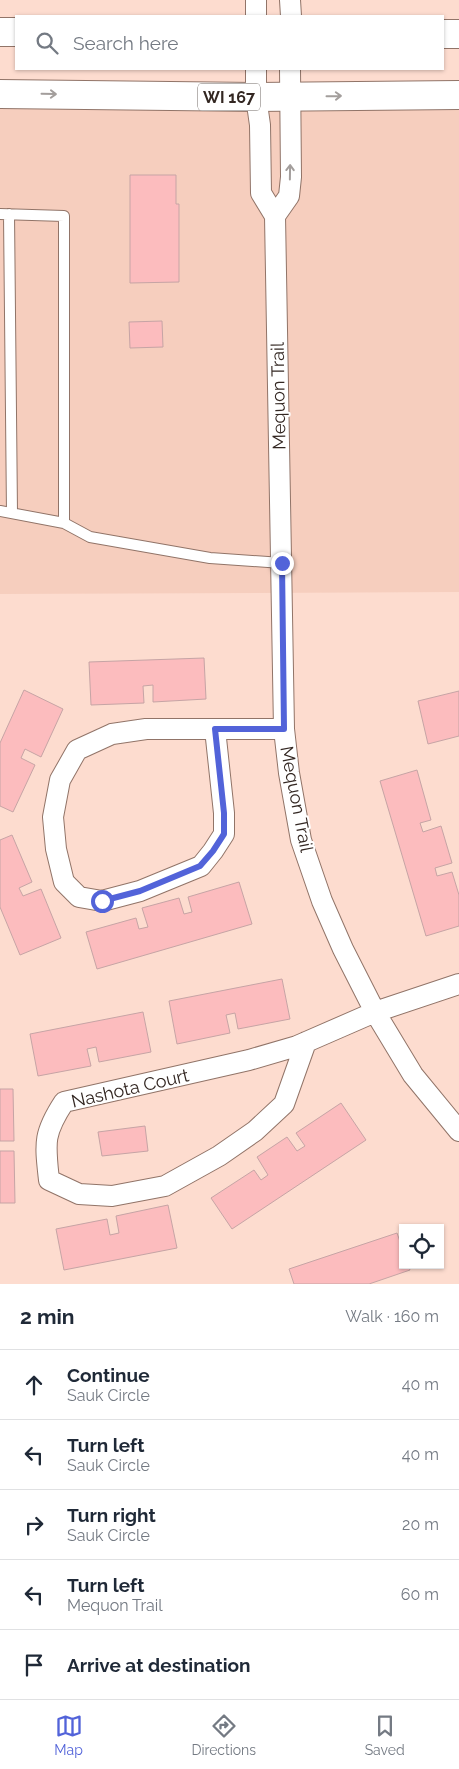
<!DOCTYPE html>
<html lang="en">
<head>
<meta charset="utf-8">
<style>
	:root { --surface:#fff; --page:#f6f6f7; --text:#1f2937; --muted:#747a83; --line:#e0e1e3; --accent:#5263d9 }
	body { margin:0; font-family:Raleway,sans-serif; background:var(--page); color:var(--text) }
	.controls { position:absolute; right:15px; bottom:15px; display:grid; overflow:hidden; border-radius:0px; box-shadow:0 1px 4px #0004 }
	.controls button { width:45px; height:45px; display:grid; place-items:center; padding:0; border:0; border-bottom:1px solid var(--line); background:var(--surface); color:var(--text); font:25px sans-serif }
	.stop { position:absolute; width:15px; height:15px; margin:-11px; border:4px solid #5263d9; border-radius:50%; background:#fff }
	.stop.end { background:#5263d9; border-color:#fff; box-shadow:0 1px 5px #0008 }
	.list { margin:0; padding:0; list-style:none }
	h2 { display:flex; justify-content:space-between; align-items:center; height:65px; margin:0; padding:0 20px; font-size:21px }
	h2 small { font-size:16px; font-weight:400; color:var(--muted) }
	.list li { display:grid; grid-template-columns:32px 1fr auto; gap:15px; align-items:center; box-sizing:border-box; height:70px; padding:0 20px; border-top:1px solid var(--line) }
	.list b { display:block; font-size:19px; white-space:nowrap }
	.list p { margin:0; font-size:16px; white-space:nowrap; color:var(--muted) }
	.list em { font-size:16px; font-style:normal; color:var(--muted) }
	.icon { flex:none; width:28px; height:28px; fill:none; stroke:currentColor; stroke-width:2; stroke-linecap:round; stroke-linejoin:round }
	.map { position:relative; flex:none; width:459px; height:1284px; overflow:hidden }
	.search { position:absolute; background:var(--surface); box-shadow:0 1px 4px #0004; left:15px; right:15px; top:15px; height:55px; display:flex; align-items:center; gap:12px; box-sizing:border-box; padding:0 18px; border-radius:0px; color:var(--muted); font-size:19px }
	.sheet { height:415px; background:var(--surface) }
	nav { display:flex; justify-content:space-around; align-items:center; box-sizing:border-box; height:70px; border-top:1px solid var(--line); background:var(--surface); font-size:14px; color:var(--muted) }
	nav a { display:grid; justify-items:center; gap:2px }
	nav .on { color:var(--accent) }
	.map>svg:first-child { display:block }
	.built { fill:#f6cebe }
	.building { fill:#fcbcbe; stroke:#c6a4a5 }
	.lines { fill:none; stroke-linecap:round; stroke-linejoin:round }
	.lane-casing { stroke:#917468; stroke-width:12 }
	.street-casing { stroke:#917468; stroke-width:22 }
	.primary-casing { stroke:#917468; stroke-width:30 }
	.lane { stroke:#fff; stroke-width:10 }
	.street { stroke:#fff; stroke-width:20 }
	.primary { stroke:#fff; stroke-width:28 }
	.oneway { stroke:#a39e9c }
	.route { stroke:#5263d9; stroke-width:6 }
	.labels { text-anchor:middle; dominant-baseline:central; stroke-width:4; stroke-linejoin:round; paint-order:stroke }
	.shield { fill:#fff; stroke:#706864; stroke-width:1 }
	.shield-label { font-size:16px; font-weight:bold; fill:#332722 }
	.street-label { font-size:18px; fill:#332722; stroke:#fff }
</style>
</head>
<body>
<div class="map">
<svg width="459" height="1284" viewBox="0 0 459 1284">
	<rect width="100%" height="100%" fill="#fddccf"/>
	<path class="built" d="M 0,105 L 459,105 L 459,592 L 0,594 Z"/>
	<path class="building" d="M 130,175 L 176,175 L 176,204 L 179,204 L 179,282 L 130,283 Z
		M 162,321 L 163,347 L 130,348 L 129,322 Z
		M 204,658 L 206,699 L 153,702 L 153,685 L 143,686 L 144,703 L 91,705 L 89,662 Z
		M 24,690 L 63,709 L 41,757 L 25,749 L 21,758 L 35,765 L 13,812 L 0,806 L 0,743 Z
		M 459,691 L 459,736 L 428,744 L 418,701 Z
		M 417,770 L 431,820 L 420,823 L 423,832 L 441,826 L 452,863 L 435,868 L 437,876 L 452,872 L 459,895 L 459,926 L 426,936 L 380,781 Z
		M 12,835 L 32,882 L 19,888 L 23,896 L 41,889 L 61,938 L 20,955 L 0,907 L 0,840 Z
		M 239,882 L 252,924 L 97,969 L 86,932 L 136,918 L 139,929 L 148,927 L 142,908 L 179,898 L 184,914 L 192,912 L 188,897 Z
		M 282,979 L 290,1019 L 238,1029 L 235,1013 L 226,1015 L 230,1033 L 177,1044 L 169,1001 Z
		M 143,1012 L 151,1052 L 99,1062 L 96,1047 L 87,1049 L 91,1066 L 38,1076 L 30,1034 Z
		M 0,1089 L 13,1089 L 14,1141 L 0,1141 Z
		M 341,1103 L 366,1140 L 232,1229 L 211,1198 L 254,1170 L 261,1180 L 268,1175 L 257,1157 L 287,1137 L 297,1151 L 305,1146 L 296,1133 Z
		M 145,1126 L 148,1151 L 102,1156 L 98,1132 Z
		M 0,1151 L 14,1151 L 15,1203 L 0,1203 Z
		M 168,1205 L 177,1248 L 64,1270 L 56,1229 L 107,1219 L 110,1235 L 119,1233 L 116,1216 Z
		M 397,1233 L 403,1250 L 403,1265 L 408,1265 L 410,1270 L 369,1284 L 294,1284 L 289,1269 Z"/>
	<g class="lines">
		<defs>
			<path id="lane" d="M 0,214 L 64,216 L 64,523 L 90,537 L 210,558 L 282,563
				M 9,214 L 12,513
				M 0,511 L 64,523"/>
			<path id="street" d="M 256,0 L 256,16
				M 290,0 L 291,16
				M 256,69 L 256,97 L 260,125 L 261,193 L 275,216 L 284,729 L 289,773 L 301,840 L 322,901 L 343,949 L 375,1012 L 413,1075 L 459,1131
				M 275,216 L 289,196 L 291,177 L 290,69
				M 215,729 L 224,813 L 224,834 L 213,851 L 201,866 L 140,891 L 102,901 L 79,897 L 64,882 L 56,849 L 53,817 L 60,780 L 77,750 L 112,734 L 146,729 L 284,729
				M 306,1042 L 284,1104 L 255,1131 L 219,1156 L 165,1186 L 112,1196 L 79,1194 L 49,1180 C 45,1143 43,1134 64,1102 L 249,1060 L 297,1046 L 375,1012 L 459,984"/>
			<path id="primary" d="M 0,32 L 16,32
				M 443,34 L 459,34
				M 0,94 L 256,97 L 459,95"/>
		</defs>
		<use href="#lane" class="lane-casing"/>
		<use href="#street" class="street-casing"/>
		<use href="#primary" class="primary-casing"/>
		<use href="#lane" class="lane"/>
		<use href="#street" class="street"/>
		<use href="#primary" class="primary"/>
	</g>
	<defs><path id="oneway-shaft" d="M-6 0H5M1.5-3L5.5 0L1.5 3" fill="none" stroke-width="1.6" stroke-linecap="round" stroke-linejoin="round" transform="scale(1.25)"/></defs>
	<g class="oneway">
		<use href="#oneway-shaft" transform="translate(49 94) rotate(1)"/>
		<use href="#oneway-shaft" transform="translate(334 96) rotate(-1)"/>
		<use href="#oneway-shaft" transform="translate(290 172) rotate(-89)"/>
	</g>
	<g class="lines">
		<path class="route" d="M 102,901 L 140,891 L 200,866 L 213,851 L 224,834 L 224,813 L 215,729 L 284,729 L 282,563"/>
	</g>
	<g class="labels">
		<rect class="shield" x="198" y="83.5" width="62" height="27" rx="4"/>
		<g class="shield-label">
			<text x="229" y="97">WI 167</text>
		</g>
		<g class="street-label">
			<text transform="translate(278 396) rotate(-91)">Mequon Trail</text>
			<text transform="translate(297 799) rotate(79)">Mequon Trail</text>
			<text transform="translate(130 1088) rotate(-13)">Nashota Court</text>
		</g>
	</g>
</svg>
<div class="controls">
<button><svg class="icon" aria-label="locate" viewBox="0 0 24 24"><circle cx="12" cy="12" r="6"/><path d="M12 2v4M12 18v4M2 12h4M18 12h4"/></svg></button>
</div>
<div class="stop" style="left:102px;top:901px"></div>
<div class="stop end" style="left:282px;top:563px"></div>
<div class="search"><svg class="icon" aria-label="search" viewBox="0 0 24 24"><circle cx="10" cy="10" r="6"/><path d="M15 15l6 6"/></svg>Search here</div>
</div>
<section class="sheet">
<h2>2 min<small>Walk · 160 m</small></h2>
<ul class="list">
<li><svg class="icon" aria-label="ahead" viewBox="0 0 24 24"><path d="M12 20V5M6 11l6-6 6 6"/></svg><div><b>Continue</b><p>Sauk Circle</p></div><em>40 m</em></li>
<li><svg class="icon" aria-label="left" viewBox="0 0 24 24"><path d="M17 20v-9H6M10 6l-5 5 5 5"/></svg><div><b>Turn left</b><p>Sauk Circle</p></div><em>40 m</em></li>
<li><svg class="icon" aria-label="right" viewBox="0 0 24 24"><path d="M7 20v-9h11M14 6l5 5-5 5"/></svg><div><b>Turn right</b><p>Sauk Circle</p></div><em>20 m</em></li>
<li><svg class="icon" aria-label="left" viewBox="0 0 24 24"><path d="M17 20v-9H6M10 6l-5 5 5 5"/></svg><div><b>Turn left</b><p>Mequon Trail</p></div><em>60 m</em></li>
<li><svg class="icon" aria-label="arrive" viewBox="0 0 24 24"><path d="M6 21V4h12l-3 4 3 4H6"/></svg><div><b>Arrive at destination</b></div></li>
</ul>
</section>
<nav>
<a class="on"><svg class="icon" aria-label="map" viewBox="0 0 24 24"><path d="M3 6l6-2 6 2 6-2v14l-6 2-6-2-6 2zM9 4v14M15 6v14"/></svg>Map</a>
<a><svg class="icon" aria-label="directions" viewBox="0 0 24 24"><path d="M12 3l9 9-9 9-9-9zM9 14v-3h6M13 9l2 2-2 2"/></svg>Directions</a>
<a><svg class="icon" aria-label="saved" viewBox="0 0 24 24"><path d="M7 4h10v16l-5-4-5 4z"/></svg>Saved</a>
</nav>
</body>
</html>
